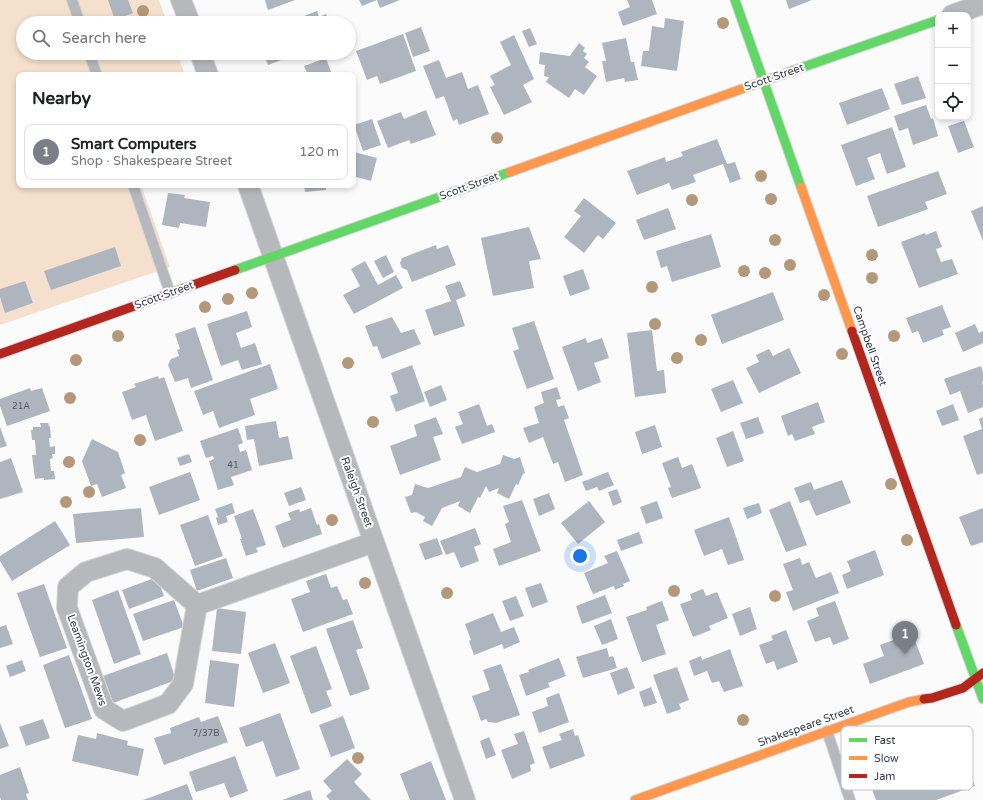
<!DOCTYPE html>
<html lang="en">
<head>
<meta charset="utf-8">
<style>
	:root { --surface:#fff; --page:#f6f6f6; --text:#202124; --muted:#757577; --line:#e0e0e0; --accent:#7a7e86 }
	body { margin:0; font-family:"Varela Round",sans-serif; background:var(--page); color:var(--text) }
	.controls { position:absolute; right:12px; top:12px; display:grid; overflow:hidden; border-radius:8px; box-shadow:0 2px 6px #0003 }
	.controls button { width:36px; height:36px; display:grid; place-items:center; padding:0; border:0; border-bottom:1px solid var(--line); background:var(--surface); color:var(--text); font:20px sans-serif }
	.you { position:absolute; left:580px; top:556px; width:14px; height:14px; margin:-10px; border:3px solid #fff; border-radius:50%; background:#1a73e8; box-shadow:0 0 0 6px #1a73e833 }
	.badge { display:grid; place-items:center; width:26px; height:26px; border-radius:50%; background:var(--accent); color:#fff; font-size:13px; font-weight:700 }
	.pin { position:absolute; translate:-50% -33px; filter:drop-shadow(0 1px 2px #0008) }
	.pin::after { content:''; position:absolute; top:21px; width:14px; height:12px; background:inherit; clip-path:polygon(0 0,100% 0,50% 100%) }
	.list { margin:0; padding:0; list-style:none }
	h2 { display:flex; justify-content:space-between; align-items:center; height:52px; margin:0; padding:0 16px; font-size:17px }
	h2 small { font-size:13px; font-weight:400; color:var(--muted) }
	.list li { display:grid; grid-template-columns:26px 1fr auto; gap:12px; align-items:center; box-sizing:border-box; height:56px; margin:0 8px 8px; padding:0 8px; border:1px solid var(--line); border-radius:8px }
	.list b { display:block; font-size:15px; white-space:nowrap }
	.list p { margin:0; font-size:13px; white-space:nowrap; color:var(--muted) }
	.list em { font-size:13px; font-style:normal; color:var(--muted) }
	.icon { flex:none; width:22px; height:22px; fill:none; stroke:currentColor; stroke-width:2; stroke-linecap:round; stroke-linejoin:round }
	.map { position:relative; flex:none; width:983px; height:800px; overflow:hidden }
	.search { position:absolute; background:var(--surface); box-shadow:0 2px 6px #0003; left:16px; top:16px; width:340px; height:44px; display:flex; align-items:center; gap:10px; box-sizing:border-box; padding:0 14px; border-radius:22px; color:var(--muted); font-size:15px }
	.panel { position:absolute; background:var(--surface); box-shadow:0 2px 6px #0003; left:16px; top:72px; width:340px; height:116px; border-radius:8px }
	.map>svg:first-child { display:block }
	.green { fill:#f4e0cc }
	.building { fill:#afb5be }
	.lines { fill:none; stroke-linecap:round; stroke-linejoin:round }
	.lane-casing { stroke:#d7d8db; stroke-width:12 }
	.street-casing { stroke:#d7d8db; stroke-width:22 }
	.fast-casing { stroke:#d7d8db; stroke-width:11 }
	.slow-casing { stroke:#d7d8db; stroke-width:11 }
	.jam-casing { stroke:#d7d8db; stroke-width:11 }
	.lane { stroke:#b6b8bc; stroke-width:10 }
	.street { stroke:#b6b8bc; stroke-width:20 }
	.fast { stroke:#63d668; stroke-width:9 }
	.slow { stroke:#ff974d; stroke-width:9 }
	.jam { stroke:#b3261e; stroke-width:9 }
	.tree { fill:#b39979 }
	.labels { text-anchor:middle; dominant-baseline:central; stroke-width:4; stroke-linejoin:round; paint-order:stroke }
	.number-label { font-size:9px; fill:#535a65 }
	.street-label { font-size:11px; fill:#343b47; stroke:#fff }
	.key { fill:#fff; stroke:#c2c4c8; stroke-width:1 }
	.key-label { font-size:11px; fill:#343b47 }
</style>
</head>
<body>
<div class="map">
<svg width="983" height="800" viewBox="0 0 983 800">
	<rect width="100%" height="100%" fill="#fbfbfb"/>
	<path class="green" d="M 0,0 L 159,0 L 167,23 L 23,23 L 23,53 L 177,53 L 185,75 L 19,75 L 19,185 L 141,185 L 170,267 L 0,325 Z"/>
	<path class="building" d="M 108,0 L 128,0 L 133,13 L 115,20 Z
		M 265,0 L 295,0 L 268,10 Z
		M 359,0 L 400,0 L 380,8 L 377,0 L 362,6 Z
		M 627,0 L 652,0 L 657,14 L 623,26 L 618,12 L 630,7 Z
		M 786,0 L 812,0 L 789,9 Z
		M 317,11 L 319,17 L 326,14 L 330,23 L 286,23 Z
		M 665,18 L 684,21 L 677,71 L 641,66 L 643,51 L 649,51 L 652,26 L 664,28 Z
		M 421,27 L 430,51 L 413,57 L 405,33 Z
		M 530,28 L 537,44 L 529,47 L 522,31 Z
		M 403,34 L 416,71 L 380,84 L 377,76 L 367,80 L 356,51 Z
		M 514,35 L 534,79 L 523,85 L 532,102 L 504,115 L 490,87 L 495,85 L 490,76 L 511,65 L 500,42 Z
		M 626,38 L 631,62 L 634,62 L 638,80 L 625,82 L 624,78 L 606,82 L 602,61 L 606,61 L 602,43 Z
		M 579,43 L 585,48 L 583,51 L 587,54 L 584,58 L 589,62 L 585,67 L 597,76 L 584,95 L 575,89 L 569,98 L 546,82 L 549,77 L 544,76 L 545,65 L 539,64 L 540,52 L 570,56 Z
		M 253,53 L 300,53 L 268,65 L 264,55 L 255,58 Z
		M 326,58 L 332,75 L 308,75 L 304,66 Z
		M 439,60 L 446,78 L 462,72 L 468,89 L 478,85 L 489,114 L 459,125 L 457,119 L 453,121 L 444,96 L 436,99 L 423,66 Z
		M 918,76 L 926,98 L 902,105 L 894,84 Z
		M 882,88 L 890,109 L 847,125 L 839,103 Z
		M 926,105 L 931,119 L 933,118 L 938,136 L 913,145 L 908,128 L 899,131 L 894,116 Z
		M 426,110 L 436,135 L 411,144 L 409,140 L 388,148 L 377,121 L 401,112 L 404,119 Z
		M 372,119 L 381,145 L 363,151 L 354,125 Z
		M 964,121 L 974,147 L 958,153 L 948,126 Z
		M 892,127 L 906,167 L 887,174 L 880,153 L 867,158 L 875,179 L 856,186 L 841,145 Z
		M 717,139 L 727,164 L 735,162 L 741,179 L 730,183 L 723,164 L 693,175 L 696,182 L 672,190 L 669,183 L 637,195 L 627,171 L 665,157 L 666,162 L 683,156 L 681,152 Z
		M 353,146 L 355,147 L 354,152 L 377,158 L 371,181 L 353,176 Z
		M 938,171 L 947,194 L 925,202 L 928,209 L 878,227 L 867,196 Z
		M 304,185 L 326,185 L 326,190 L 305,192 Z
		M 168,193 L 185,195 L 184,198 L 210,202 L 206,227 L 180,223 L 179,228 L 162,225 Z
		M 584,198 L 616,223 L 603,239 L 598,235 L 584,253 L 564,237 L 581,216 L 574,211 Z
		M 983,206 L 983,241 L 971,211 Z
		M 668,208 L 676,229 L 644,240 L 636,220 Z
		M 529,227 L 541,259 L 529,261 L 534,288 L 493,296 L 481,238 Z
		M 936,231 L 942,247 L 936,249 L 941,262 L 952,259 L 958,274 L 919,288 L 901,242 L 925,233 L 926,235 Z
		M 711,234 L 721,267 L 672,282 L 667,266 L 661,268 L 656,251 Z
		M 436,245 L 437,249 L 448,245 L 456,265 L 412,282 L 407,270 L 402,268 L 400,263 L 402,258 Z
		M 115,247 L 121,266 L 51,290 L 44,271 Z
		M 386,255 L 394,272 L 383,278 L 374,261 Z
		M 365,261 L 378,285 L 396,275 L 403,288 L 354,314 L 343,295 L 360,286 L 351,269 Z
		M 583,269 L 590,289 L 570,296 L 563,276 Z
		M 25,281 L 33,303 L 5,313 L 0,297 L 0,289 Z
		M 460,281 L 466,296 L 456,300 L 465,326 L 434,336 L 425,310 L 451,301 L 445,286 Z
		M 773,292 L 784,320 L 722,344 L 711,315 Z
		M 942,305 L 951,327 L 942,330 L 944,335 L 923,343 L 918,331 L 912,333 L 906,318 Z
		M 247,311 L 252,327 L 236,333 L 241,348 L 255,343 L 262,364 L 242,370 L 238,360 L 221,366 L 207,324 Z
		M 392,317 L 401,333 L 414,329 L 421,344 L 382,359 L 377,346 L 373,347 L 365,326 Z
		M 534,321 L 554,379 L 527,389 L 513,351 L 519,349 L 512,328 Z
		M 975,324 L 979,333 L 983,331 L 983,343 L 963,352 L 955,333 Z
		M 195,327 L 213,380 L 191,388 L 188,378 L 175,382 L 168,365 L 171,359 L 179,356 L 177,350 L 180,349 L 175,334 Z
		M 652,330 L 657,371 L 664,370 L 666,393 L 635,397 L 627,333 Z
		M 586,338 L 587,343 L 602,338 L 609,358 L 594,363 L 601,382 L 578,391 L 562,347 Z
		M 789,348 L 801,373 L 759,393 L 746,368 L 759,362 L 756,355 L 769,349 L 773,356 Z
		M 270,364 L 278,389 L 250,399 L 255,415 L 219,428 L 213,411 L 203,415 L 194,391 Z
		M 412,365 L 425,401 L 396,412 L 390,396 L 398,393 L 391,373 Z
		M 981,366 L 983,372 L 983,382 L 982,382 L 983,386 L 983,407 L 968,413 L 960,391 L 950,395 L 944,379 Z
		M 158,376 L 159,379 L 164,377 L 183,431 L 155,441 L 146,415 L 132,420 L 122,392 L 136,387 L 134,384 Z
		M 733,380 L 743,403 L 721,412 L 711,389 Z
		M 441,385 L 447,400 L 430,407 L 424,392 Z
		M 557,387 L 561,399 L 556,400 L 558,407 L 564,405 L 569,418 L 564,420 L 583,475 L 565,482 L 558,462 L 553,464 L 543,437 L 529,443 L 523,428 L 539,423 L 534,407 L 544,403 L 541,392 Z
		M 30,388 L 31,391 L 42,388 L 50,411 L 7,426 L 0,406 L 0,399 Z
		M 818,402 L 825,422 L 812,427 L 815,434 L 795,441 L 792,434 L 788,436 L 781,416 Z
		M 479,404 L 487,426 L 492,424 L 495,432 L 462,444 L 455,427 L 463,424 L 458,412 Z
		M 953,404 L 959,420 L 942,426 L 936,411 Z
		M 436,417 L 443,434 L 433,437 L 441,460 L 400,475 L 390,446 L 417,436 L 414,425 Z
		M 758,417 L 764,433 L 746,439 L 740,423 Z
		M 983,417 L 983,473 L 977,475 L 963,436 L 982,429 L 979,419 Z
		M 276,421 L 279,438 L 288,436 L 293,459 L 259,466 L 254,439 L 247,440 L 245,426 Z
		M 40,423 L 48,423 L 49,426 L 50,426 L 51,438 L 49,438 L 50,447 L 55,446 L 55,454 L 52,454 L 53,458 L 50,459 L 51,471 L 54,471 L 55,479 L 44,480 L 44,478 L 35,479 L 32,455 L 36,455 L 35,440 L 32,440 L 31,430 L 33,430 L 33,427 L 41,427 Z
		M 655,425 L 662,447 L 642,454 L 635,432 Z
		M 0,427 L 7,446 L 0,448 Z
		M 238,428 L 243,443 L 238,445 L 240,452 L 246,450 L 252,470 L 231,477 L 234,485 L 218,490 L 209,461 L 214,459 L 213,456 L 206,458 L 200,441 Z
		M 733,431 L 744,461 L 727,467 L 716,438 Z
		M 92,439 L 118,452 L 125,473 L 121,475 L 126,488 L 102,497 L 97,484 L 91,486 L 82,461 Z
		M 189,454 L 192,462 L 180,466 L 177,458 Z
		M 503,455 L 514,459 L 520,457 L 525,473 L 523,474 L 518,485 L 516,484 L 509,499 L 497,493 L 499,488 L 489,492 L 486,486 L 480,498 L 478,497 L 470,513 L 458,506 L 460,501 L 442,508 L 432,526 L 423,521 L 425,517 L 416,512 L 411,513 L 405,497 L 412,495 L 415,484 L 428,488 L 461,477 L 465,467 L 477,472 L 500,464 Z
		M 678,457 L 682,468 L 692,464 L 701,488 L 672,498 L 668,488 L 671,487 L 662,463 Z
		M 11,458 L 23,492 L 0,499 L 0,462 Z
		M 190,472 L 200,500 L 159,515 L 149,487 Z
		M 608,472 L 614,485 L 599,491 L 597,487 L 586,491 L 582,482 Z
		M 842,480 L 851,503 L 816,516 L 809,500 L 800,503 L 794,488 L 811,482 L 814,490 Z
		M 301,487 L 306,500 L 289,506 L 284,493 Z
		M 617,489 L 622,502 L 613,506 L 608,492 Z
		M 549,493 L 555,509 L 539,516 L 533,499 Z
		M 522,500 L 541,551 L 499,566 L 493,549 L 511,542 L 505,524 L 509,522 L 503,506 Z
		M 589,501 L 605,522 L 578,544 L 561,523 Z
		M 657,501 L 663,518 L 646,524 L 640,507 Z
		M 790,501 L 807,545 L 786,552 L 769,510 Z
		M 232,503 L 235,513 L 226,516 L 228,522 L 218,525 L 216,518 L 218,517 L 215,509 Z
		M 759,503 L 762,513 L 747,519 L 743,508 Z
		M 141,508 L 144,537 L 76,543 L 73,514 Z
		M 311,508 L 317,525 L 319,524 L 322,534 L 283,548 L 275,526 L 291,520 L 288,513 L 299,509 L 300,512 Z
		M 983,508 L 983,542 L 971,546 L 959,517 Z
		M 253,509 L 266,545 L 256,548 L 258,552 L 246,556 L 240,539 L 242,539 L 234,516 Z
		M 208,515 L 223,556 L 195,566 L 180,525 Z
		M 729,517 L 744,560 L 728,565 L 722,549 L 704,556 L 694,530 Z
		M 55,521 L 70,545 L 12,581 L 0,561 L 0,556 Z
		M 475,528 L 481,544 L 474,547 L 479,561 L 461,568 L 454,552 L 446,555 L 440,541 Z
		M 639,532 L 643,543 L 621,551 L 617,540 Z
		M 437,538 L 443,554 L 425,560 L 419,544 Z
		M 875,550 L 884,575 L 847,589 L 842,575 L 851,571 L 847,561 Z
		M 617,551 L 630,581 L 623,584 L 624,586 L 615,590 L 614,586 L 593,594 L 584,573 L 608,563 L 604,556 Z
		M 226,558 L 233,578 L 197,591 L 190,570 Z
		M 800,558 L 802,565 L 809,562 L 816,578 L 831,572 L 839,593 L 793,611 L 786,592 L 793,590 L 783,564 Z
		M 326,574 L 331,588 L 337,586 L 343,600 L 347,599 L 353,614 L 303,632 L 291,599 L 310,592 L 306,581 Z
		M 157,577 L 164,596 L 129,609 L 122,590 Z
		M 541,583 L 548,602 L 532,608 L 525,588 Z
		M 44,584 L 67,648 L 40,657 L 17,593 Z
		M 703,589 L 706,596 L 717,592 L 728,618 L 709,626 L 711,630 L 693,637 L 680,604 L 692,600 L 690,594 Z
		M 118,590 L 141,654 L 114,664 L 92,600 Z
		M 605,595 L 612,613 L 582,624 L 576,606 Z
		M 516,596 L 524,616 L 510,621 L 502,601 Z
		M 174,600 L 184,627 L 143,641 L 133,614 Z
		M 662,601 L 669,620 L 656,625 L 666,654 L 642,662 L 626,617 L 647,610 L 646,607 Z
		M 835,601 L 849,639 L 833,645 L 830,637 L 815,642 L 807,621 L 819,616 L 816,608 Z
		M 750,607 L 757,629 L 740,636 L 732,614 Z
		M 217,608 L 246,612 L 241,654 L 212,651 Z
		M 493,613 L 501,632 L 514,627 L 520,642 L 504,649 L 502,644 L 474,655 L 469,641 L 471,640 L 465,624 Z
		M 611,619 L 618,639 L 602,645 L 594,626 Z
		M 353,620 L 363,648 L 356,650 L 370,689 L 350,696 L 326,629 Z
		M 6,625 L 13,644 L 0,648 L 0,627 Z
		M 786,630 L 798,662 L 777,670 L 774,661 L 766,664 L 759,645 L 773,640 L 771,636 Z
		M 912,633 L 924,664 L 870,684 L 863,664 L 884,656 L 880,645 Z
		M 275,643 L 290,683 L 263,693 L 248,653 Z
		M 316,646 L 332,689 L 326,691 L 332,706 L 311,714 L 290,656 Z
		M 607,648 L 609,657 L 613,656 L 617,668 L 583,678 L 576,657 Z
		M 730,649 L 743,686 L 724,692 L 719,681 L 712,683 L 707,671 L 694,676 L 689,661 L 701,656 L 702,660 Z
		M 167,653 L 176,680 L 113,703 L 103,676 Z
		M 69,655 L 92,719 L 65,728 L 43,665 Z
		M 559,658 L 566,676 L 548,683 L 550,687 L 526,696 L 519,675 L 529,672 L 528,670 Z
		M 22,660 L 26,671 L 10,677 L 6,666 Z
		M 210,660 L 239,664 L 234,707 L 205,703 Z
		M 501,664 L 520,715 L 496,723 L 488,722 L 486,719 L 481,721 L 472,696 L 490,690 L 483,670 Z
		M 627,667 L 635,688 L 618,695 L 610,673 Z
		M 677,667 L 689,700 L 679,704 L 681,709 L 667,714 L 653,675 Z
		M 651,687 L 657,703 L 644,707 L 639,692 Z
		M 559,693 L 569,722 L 539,733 L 532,712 L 548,706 L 546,698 Z
		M 280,713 L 300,769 L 276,777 L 263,741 L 246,747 L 239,728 Z
		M 218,716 L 228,742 L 164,765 L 154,738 L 171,733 L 170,728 L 199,717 L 201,722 Z
		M 343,716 L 355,748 L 331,757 L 319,725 Z
		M 43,719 L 50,738 L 26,746 L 19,727 Z
		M 0,723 L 9,746 L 0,749 Z
		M 573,729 L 575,736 L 578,735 L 585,756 L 550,769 L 542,747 L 562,740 L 559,734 Z
		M 524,731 L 535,763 L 530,765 L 531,771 L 512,779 L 501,750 L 518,744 L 514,734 Z
		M 97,733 L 128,741 L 127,745 L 144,749 L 138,776 L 72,761 L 78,735 L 96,739 Z
		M 489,737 L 496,755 L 486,759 L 480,741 Z
		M 957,737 L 975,786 L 936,800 L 876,800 L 865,770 Z
		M 235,756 L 248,791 L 230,798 L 224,783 L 196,792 L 189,772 Z
		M 347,759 L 362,774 L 354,782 L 371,800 L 330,800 L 326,796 L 332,791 L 323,781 Z
		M 431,761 L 446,800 L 410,800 L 400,774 Z
		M 20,767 L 29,793 L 26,794 L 28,800 L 1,800 L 0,797 L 0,775 Z
		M 187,784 L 193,800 L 143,800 Z
		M 310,790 L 313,800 L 282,800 Z"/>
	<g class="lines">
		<defs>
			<path id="lane" d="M 72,0 L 80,23
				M 89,53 L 97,75
				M 133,185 L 170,293
				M 827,731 L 850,800"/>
			<path id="street" d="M 181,0 L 190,23
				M 952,15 L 983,4
				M 200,53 L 208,75
				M 248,185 L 465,800
				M 197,605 L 183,684 L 168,704 L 123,721 L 104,709 L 67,608 L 68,587 L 86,572 L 127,559 L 155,568 L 197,605 L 374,542"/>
			<path id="fast" d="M 735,0 L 801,187
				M 792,71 L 938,20
				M 235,270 L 510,172
				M 956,625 L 983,699"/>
			<path id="slow" d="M 510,172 L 792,71
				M 801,187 L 852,331
				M 635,800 L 909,702 L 924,699"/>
			<path id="jam" d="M 852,331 L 956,625
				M 0,354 L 235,270
				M 924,699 L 932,698 L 963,688 L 983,673"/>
		</defs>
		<use href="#lane" class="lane-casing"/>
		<use href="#street" class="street-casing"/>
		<use href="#fast" class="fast-casing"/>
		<use href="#slow" class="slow-casing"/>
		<use href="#jam" class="jam-casing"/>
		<use href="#lane" class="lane"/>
		<use href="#street" class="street"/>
		<use href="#fast" class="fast"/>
		<use href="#slow" class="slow"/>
		<use href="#jam" class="jam"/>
	</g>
	<g class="tree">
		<circle cx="143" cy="11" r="6"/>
		<circle cx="723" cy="23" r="6"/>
		<circle cx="497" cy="138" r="6"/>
		<circle cx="761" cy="176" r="6"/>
		<circle cx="771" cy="199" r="6"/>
		<circle cx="692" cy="200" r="6"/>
		<circle cx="775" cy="240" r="6"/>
		<circle cx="872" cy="255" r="6"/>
		<circle cx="790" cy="265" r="6"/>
		<circle cx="744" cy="271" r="6"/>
		<circle cx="765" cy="273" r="6"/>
		<circle cx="872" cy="278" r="6"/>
		<circle cx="652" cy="287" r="6"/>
		<circle cx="252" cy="293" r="6"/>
		<circle cx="824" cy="295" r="6"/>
		<circle cx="228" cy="299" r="6"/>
		<circle cx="205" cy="307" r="6"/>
		<circle cx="655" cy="324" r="6"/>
		<circle cx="118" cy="336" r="6"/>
		<circle cx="894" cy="336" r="6"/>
		<circle cx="701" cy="340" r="6"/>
		<circle cx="842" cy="354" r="6"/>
		<circle cx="677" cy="358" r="6"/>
		<circle cx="76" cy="360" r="6"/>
		<circle cx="348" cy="363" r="6"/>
		<circle cx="70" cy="398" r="6"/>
		<circle cx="373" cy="422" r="6"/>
		<circle cx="140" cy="440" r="6"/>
		<circle cx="69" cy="462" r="6"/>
		<circle cx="891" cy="484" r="6"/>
		<circle cx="89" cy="492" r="6"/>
		<circle cx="66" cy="502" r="6"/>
		<circle cx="332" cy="520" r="6"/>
		<circle cx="907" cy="540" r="6"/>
		<circle cx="365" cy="583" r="6"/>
		<circle cx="674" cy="591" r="6"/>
		<circle cx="447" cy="593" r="6"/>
		<circle cx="775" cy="596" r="6"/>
		<circle cx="743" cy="720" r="6"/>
		<circle cx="358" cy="758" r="6"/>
	</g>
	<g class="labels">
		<g class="number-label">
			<text x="21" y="406">21A</text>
			<text x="233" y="465">41</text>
			<text x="206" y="733">7/37B</text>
		</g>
		<g class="street-label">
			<text transform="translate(774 77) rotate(-19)">Scott Street</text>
			<text transform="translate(469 186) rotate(-20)">Scott Street</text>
			<text transform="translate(164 295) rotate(-20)">Scott Street</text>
			<text transform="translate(870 346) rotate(71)">Campbell Street</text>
			<text transform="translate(357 492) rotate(70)">Raleigh Street</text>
			<text transform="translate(87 660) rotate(70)">Leamington Mews</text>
			<text transform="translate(806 726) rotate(-20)">Shakespeare Street</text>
		</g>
	</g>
	<rect x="841" y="726" width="132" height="64" rx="6" class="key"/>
	<rect x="849" y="738" width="18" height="4" fill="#63d668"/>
	<rect x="849" y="756" width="18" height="4" fill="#ff974d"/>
	<rect x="849" y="774" width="18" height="4" fill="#b3261e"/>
	<g class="key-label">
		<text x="874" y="744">Fast</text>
		<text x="874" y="762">Slow</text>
		<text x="874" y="780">Jam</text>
	</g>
</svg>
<div class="controls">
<button>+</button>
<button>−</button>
<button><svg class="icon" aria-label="locate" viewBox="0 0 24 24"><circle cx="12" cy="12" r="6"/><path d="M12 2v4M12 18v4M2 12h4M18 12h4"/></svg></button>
</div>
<div class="you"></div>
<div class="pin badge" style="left:905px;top:654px">1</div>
<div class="search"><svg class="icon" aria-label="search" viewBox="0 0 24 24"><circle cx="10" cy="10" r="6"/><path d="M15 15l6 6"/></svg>Search here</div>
<section class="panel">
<h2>Nearby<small></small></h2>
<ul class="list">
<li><span class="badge">1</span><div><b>Smart Computers</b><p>Shop · Shakespeare Street</p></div><em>120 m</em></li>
</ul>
</section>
</div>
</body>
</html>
